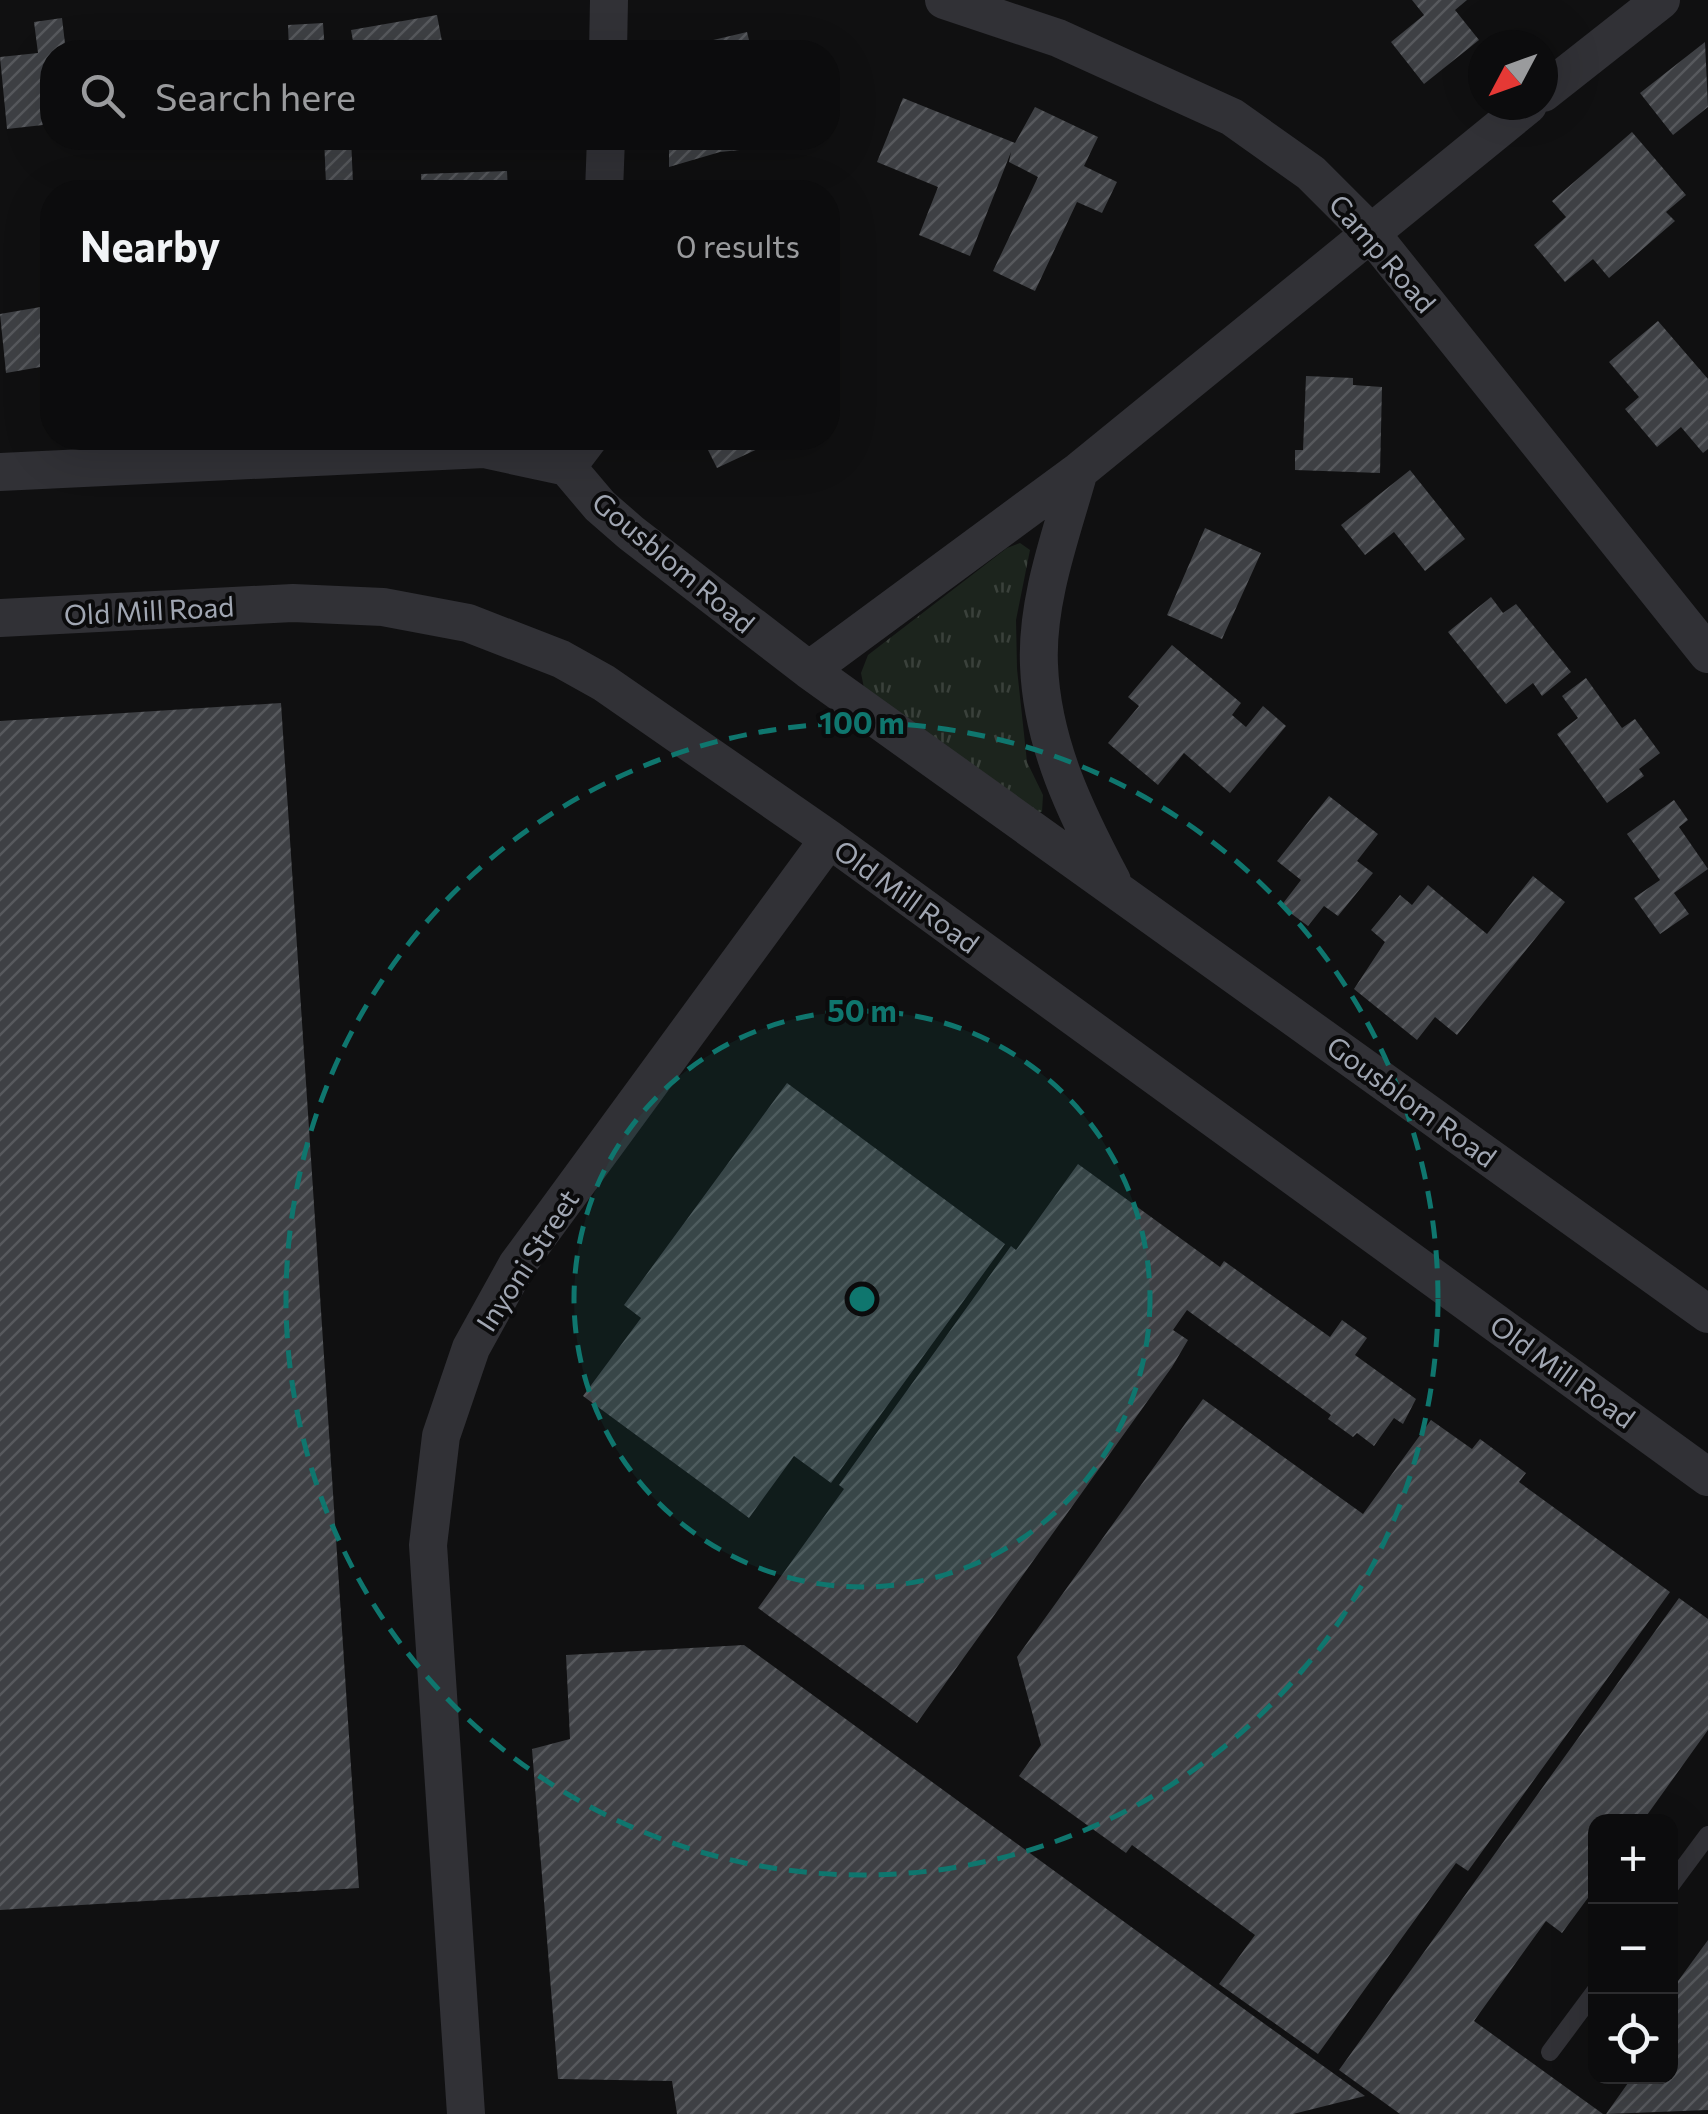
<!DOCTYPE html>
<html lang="en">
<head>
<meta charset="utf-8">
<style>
	:root { --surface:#0c0c0d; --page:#1a1a1b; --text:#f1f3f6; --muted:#9a9b9d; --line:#2c2c2e }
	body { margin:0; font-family:Commissioner,sans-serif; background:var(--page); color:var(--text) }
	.controls { position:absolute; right:30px; bottom:30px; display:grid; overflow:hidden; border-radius:20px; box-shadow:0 10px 40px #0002 }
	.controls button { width:90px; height:90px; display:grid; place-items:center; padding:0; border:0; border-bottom:2px solid var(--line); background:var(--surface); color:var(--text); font:50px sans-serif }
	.compass { position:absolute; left:1468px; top:30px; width:90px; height:90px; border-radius:50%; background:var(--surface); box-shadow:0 10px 40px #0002; rotate:229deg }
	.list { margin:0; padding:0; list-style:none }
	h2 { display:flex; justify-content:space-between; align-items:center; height:130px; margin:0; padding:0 40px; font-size:42px }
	h2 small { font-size:32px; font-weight:400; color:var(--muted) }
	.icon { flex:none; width:55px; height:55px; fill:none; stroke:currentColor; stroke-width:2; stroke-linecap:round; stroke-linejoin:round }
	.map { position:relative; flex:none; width:1708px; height:2114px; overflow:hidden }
	.search { position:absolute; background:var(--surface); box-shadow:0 10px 40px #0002; left:40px; top:40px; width:800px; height:110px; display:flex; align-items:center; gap:25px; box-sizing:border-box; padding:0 35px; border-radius:40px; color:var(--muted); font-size:38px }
	.panel { position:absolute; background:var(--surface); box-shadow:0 10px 40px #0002; left:40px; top:180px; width:800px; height:270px; border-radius:40px }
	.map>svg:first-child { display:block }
	.park { fill:url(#park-tufts) }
	.building { fill:url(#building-hatch) }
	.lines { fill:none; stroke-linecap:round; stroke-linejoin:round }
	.lane { stroke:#313136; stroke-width:18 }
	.street { stroke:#313136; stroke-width:38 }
	.ring { fill:none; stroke:#0f766e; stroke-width:5; stroke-dasharray:18 12 }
	.labels { text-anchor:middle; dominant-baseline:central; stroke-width:8; stroke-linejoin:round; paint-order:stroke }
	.street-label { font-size:28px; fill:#a0a6b2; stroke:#0b0b0c }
	.centre { fill:#0f766e; stroke:#0b0b0c; stroke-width:5 }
	.ring-label { font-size:30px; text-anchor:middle; font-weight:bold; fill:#0f766e; stroke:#0b0b0c; stroke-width:8; stroke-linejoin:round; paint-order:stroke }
</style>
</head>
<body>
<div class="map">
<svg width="1708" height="2114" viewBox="0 0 1708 2114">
	<defs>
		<pattern id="park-tufts" width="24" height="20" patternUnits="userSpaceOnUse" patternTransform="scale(2.5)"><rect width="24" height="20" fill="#1c241d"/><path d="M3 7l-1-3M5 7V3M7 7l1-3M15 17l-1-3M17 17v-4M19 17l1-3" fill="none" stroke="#3a413b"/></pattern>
		<pattern id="building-hatch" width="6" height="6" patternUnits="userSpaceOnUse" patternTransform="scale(2.5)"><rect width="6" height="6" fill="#3e4044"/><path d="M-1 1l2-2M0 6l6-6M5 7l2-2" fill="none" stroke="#57595d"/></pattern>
	</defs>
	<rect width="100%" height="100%" fill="#101011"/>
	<path class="park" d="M 1020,543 L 1030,550 L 1016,620 L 1017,669 L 1027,762 L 1043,795 L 1042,812 L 1028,813 L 864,688 L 861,673 L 868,655 L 1007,548 Z"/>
	<path class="building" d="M 1412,0 L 1467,0 L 1455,10 L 1479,40 L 1424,84 L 1391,42 L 1424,15 Z
		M 437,15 L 444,52 L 355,52 L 351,30 Z
		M 62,18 L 66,52 L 52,52 L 52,124 L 7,129 L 0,57 L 38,53 L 34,22 Z
		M 323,23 L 325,52 L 289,52 L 288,25 Z
		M 747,32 L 752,52 L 694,52 L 692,45 Z
		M 1705,42 L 1708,107 L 1673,135 L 1640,93 Z
		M 195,43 L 196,52 L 111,52 L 111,49 Z
		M 903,98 L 1015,143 L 1035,107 L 1098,137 L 1084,166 L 1117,182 L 1102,213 L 1077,202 L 1035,291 L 993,271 L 1038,177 L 1009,162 L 1011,152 L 970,256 L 919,235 L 938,187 L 877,162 Z
		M 1632,132 L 1686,195 L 1666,212 L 1675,221 L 1609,278 L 1593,259 L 1565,282 L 1534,245 L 1566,217 L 1552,201 Z
		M 324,138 L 351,138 L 353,183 L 326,184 Z
		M 669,138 L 789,138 L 790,145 L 720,152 L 669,167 Z
		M 507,171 L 508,192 L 422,192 L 421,174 Z
		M 52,305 L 52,365 L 6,373 L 0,314 Z
		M 1658,321 L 1708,379 L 1708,449 L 1703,453 L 1681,427 L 1657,447 L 1625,409 L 1639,397 L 1609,362 Z
		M 1306,376 L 1353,378 L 1353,385 L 1382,387 L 1380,473 L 1295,470 L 1295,450 L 1303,450 Z
		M 702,438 L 781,438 L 717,468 Z
		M 1410,470 L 1465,539 L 1425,571 L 1394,532 L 1365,555 L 1341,525 Z
		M 1205,528 L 1261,553 L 1222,639 L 1167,615 Z
		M 1491,597 L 1503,613 L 1516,604 L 1571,672 L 1542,696 L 1533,683 L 1506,704 L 1448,632 Z
		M 1172,645 L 1241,703 L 1232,715 L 1246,727 L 1263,706 L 1286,726 L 1230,793 L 1184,753 L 1158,785 L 1108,743 L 1139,706 L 1128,697 Z
		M 1586,678 L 1622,728 L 1635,719 L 1660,753 L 1639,769 L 1644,776 L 1607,803 L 1557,734 L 1578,718 L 1562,696 Z
		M 281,703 L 359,1888 L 0,1910 L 0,721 Z
		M 1329,796 L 1378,834 L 1357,861 L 1373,873 L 1338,916 L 1324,906 L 1308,926 L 1281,906 L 1301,880 L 1277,861 Z
		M 1674,800 L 1688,820 L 1679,827 L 1708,869 L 1674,893 L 1689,914 L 1660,934 L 1634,898 L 1660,880 L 1627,834 Z
		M 1533,876 L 1565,902 L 1457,1035 L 1435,1017 L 1417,1040 L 1354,989 L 1385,942 L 1371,930 L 1400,895 L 1412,905 L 1428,885 L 1487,934 Z
		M 787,1083 L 1005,1244 L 831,1483 L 794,1456 L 749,1518 L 583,1396 L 641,1318 L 624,1305 Z
		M 1078,1164 L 1220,1267 L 1224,1261 L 1330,1337 L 1342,1320 L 1367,1338 L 1355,1355 L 1416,1399 L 1403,1424 L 1394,1418 L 1374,1446 L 1357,1433 L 1353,1437 L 1328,1419 L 1331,1415 L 1187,1310 L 1173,1330 L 1188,1340 L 1172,1367 L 917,1723 L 758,1608 L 844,1489 L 839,1485 L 1011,1246 L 1016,1250 Z
		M 1203,1399 L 1363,1514 L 1431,1420 L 1472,1449 L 1480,1439 L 1526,1473 L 1519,1482 L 1670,1592 L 1468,1871 L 1456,1863 L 1318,2054 L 1219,1984 L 1255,1935 L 1132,1845 L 1126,1853 L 1019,1776 L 1041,1745 L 1017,1657 Z
		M 1679,1598 L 1708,1619 L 1708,1730 L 1642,1822 L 1596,1822 L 1596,1887 L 1562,1933 L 1546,1921 L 1474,2021 L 1603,2114 L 1400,2114 L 1339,2070 Z
		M 744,1645 L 1244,2009 L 1365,2096 L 1293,2114 L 677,2114 L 672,2081 L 558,2079 L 532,1749 L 570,1739 L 566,1655 Z
		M 1708,1940 L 1708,2110 L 1606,2114 L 1633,2076 L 1670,2076 L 1670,2024 L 1677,2016 L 1670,2011 L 1670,1992 Z"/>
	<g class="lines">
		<path class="lane" d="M 1670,1886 L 1708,1835
			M 1550,2052 L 1596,1990"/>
		<path class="street" d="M 944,0 L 1058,38 L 1232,117 L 1311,173 L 1369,231 L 1708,654
			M 608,52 L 609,0
			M 1543,93 L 1661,0
			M 604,192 L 606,138
			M 567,467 L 589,438
			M 1079,471 C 1062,532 1036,600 1039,665 C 1042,744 1076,813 1112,881
			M 0,472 L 484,449 L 567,467 L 600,506 L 631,533 L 809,670 L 1708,1314
			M 0,618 L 293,603 L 383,607 L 468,623 L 561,659 L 604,683 L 829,839 L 1708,1477
			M 809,670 L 1079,471 L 1528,105
			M 466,2114 L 428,1545 L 441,1436 L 471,1348 L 517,1265 L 829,839"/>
	</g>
	<circle cx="862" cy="1299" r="288" fill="#0f766e" fill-opacity=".12"/>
	<g class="ring">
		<circle cx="862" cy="1299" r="288"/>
		<circle cx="862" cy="1299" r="576"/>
	</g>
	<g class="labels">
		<g class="street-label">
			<text transform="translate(1383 253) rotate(49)">Camp Road</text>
			<text transform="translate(674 562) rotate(40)">Gousblom Road</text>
			<text transform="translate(149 610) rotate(-3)">Old Mill Road</text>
			<text transform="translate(907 896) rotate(36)">Old Mill Road</text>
			<text transform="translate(1412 1101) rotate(36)">Gousblom Road</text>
			<text transform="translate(527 1260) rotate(-57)">Inyoni Street</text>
			<text transform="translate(1563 1371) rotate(36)">Old Mill Road</text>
		</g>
	</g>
	<circle cx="862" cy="1299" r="15" class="centre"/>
	<g class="ring-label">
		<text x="862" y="734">100 m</text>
		<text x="862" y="1022">50 m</text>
	</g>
</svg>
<div class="controls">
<button>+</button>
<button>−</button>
<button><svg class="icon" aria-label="locate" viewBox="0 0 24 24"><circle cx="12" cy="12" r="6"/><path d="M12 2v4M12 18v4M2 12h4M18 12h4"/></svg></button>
</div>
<svg class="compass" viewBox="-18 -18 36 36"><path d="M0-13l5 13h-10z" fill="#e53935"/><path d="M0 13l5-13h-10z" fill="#9a9b9d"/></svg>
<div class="search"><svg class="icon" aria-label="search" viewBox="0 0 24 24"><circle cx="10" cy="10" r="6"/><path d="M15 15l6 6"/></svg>Search here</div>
<section class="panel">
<h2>Nearby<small>0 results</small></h2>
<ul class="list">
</ul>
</section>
</div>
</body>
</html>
